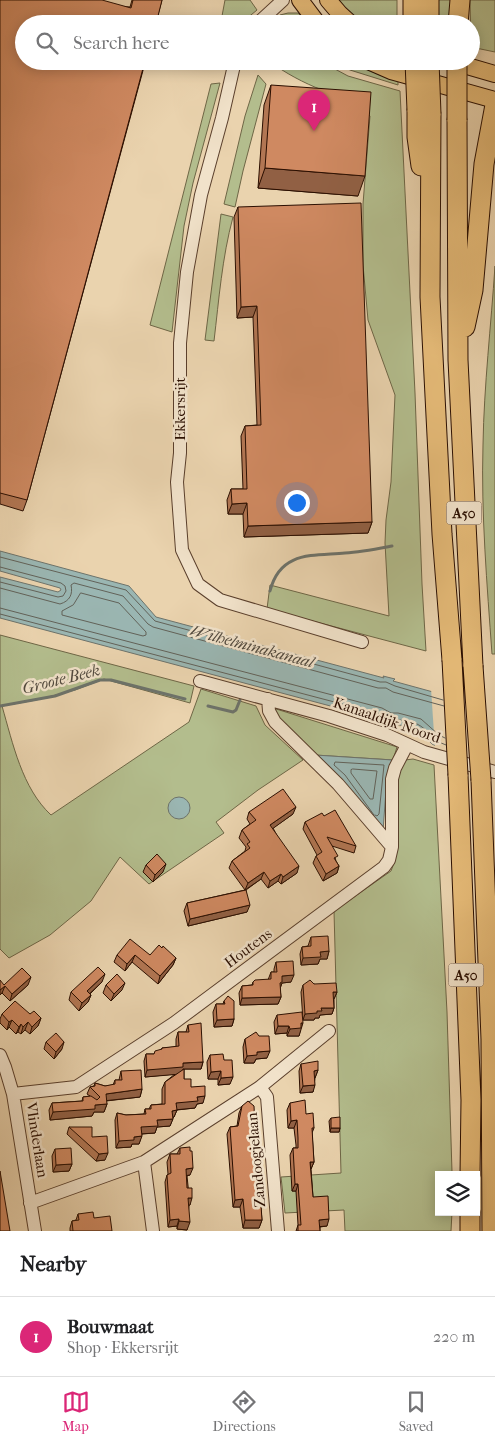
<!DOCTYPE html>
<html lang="en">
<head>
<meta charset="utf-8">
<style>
	:root { --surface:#fff; --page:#f6f6f6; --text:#202124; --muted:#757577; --line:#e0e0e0; --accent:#db2777 }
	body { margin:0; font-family:"IM FELL French Canon",serif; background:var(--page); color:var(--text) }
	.controls { position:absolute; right:15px; bottom:15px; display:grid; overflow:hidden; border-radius:0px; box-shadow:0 2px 12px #0003 }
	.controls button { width:45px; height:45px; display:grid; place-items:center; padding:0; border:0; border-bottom:1px solid var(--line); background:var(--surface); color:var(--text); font:25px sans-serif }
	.you { position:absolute; left:296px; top:502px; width:18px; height:18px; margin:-12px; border:4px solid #fff; border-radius:50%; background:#1a73e8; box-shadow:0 0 0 8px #1a73e833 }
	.badge { display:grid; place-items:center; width:32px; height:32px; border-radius:50%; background:var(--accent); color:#fff; font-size:16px; font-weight:700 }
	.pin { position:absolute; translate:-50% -41px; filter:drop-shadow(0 1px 2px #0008) }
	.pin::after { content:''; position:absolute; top:26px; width:18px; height:15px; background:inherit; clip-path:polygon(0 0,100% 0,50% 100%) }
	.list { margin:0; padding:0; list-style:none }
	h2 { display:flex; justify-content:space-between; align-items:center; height:65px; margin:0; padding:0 20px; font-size:21px }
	h2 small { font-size:16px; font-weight:400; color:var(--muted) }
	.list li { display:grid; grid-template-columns:32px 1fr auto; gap:15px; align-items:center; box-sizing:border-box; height:80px; padding:0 20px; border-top:1px solid var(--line) }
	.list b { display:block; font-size:19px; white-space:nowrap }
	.list p { margin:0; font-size:16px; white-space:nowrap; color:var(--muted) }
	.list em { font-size:16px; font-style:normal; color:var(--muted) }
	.icon { flex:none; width:28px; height:28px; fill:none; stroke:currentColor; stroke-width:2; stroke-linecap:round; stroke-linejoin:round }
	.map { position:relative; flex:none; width:495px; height:1231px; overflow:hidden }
	.search { position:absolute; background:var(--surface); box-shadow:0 2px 12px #0003; left:15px; right:15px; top:15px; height:55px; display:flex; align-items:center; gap:12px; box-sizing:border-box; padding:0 18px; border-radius:28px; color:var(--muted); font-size:19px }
	.sheet { height:145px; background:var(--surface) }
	nav { display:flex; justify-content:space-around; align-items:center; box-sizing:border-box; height:70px; border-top:1px solid var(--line); background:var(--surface); font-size:14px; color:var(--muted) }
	nav a { display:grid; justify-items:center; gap:2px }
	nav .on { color:var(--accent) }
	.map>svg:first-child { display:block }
	.green { fill:#b3bd8d; stroke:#6e6646 }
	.water { fill:#9ab6b2; stroke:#6d736b }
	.pier { fill:#ead3ae }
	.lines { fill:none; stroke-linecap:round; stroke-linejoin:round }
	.shore { stroke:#626259; stroke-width:1 }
	.stream { stroke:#6d736b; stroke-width:3 }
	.minor-casing { stroke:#5a3f2c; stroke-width:14 }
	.major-casing { stroke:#2a0e00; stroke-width:18 }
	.highway-casing { stroke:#2a0e00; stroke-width:21 }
	.minor { stroke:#f1e2ca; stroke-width:12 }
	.major { stroke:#e5ba77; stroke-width:16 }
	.highway { stroke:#e5ba77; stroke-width:19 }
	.highway-bridge-casing { stroke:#2a0e00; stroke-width:21; stroke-linecap:butt }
	.highway-bridge { stroke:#e5ba77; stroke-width:19 }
	.wall { fill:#b27653; stroke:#2a0e00 }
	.shaded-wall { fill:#916044; stroke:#2a0e00 }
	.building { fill:#cf8961; stroke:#2a0e00 }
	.labels { text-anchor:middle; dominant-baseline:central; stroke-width:5; stroke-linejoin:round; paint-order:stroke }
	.shield { fill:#f1e2ca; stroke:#664e3d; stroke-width:1 }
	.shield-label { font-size:14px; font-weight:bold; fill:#2a0e00 }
	.street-label { font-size:15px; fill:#2a0e00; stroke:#f1e2ca }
	.water-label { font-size:16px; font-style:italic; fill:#51493e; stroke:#f1e2ca }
</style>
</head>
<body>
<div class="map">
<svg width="495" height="1231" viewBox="0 0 495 1231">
	<rect width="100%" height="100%" fill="#ead3ae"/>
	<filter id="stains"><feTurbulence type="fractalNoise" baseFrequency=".004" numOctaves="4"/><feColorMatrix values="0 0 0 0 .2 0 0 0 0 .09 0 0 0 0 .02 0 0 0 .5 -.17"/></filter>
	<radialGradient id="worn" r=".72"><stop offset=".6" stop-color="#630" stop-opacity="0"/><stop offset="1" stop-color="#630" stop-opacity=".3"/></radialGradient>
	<path class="green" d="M 225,0 L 250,0 L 257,10 L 240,24 L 234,24 L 222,16 Z
		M 333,0 L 397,0 L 397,24 L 359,24 L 343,11 Z
		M 437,0 L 453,0 L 451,24 L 438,24 Z
		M 470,0 L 495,0 L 495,52 L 471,47 Z
		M 288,13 L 298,13 L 310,24 L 287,24 L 280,15 Z
		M 269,61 L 320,61 L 348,76 L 400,91 L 415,393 L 422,584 L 426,651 L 267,609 L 270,585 L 389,616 L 385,543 L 386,520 L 391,482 L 395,395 L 368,320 L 363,265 L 363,204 L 370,116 C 357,101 340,98 322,90 C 304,83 285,73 269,61 Z
		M 332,61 L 354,61 L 376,73 L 398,80 L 398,85 L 350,70 Z
		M 258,75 L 266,84 L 243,171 L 235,207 L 224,204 L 245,116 Z
		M 220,83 L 193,183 L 184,226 L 172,332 L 150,325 L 211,84 Z
		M 221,214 L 233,217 C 222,258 219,299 214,341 L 205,340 Z
		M 495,266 L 495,654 L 492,654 C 487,584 481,514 483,445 C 484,385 491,326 495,266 Z
		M 0,635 L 194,686 L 190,703 L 104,679 L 75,690 L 36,700 L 2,706 C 13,744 22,788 51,815 L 189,722 L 201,689 L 256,706 L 265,725 L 303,760 L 258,790 L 216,822 L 224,833 L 149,884 L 120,857 L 91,901 L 50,935 L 9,958 L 0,949 Z
		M 273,708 L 394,746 L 397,747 L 393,760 L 315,755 L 290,734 Z
		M 413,759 L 434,765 L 447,1012 L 452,1172 L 452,1175 L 439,1175 L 439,1212 L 452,1212 L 451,1231 L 345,1231 L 344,1210 L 285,1213 L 281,1177 L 341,1173 L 334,911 L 391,871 L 394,863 L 396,778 L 405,760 Z"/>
	<path class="water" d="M 0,551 L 129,586 L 156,617 L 384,678 L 383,676 L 395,679 L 393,681 L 495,709 L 440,748 L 432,744 L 417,729 L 395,724 L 394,726 L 380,722 L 383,720 L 0,618 L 0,577 L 58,592 L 61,590 L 60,588 L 0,571 Z
		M 315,755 L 393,760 L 386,790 L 383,831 L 370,818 L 341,778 Z
		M168 808a11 11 0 1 1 22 0a11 11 0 1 1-22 0Z"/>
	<path class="pier" d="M 431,688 L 495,706 L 495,766 L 435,749 Z"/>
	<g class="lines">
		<path class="shore" d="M 0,557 L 126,590 L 155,621 L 380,682 L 386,682 L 395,686 L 443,700
			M 0,567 L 61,583 L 65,586 L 66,591 L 63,596 L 58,597 L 0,582
			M 0,588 L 60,604 C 70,601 73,594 71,585 L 74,583 L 123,596 L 148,624 L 153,627 L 378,688 L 386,688 L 393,692 L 444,706
			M 81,593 L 119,603 L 146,632 L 146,635 L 143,636 L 62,615 L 62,611 L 73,605 Z
			M 0,608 L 382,708 L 391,713 L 398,713 L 421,719 L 439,735 L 445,738
			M 0,614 L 380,714 C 391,721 405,719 417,724 C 428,729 433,741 446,745
			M 353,769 L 377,771 L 373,799 L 370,799 L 351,773 L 351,770 Z
			M 374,815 L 345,775 L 334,765 L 335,762 L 384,765 L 379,814 L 377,816 L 375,815"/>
		<path class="stream" d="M 270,591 C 280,551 312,556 345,553 C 361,552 376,549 392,546
			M 0,706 L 55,696 L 100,680 L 111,680 L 185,699
			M 208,706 L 233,712 L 236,710 L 240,700"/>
		<defs>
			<path id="minor" d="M 257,24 L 283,0
				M 235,61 L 222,118 L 201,195 L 187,272 L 180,343 L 180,453 L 177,482 L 182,550 L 198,584 L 220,600 L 362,642
				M 200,681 L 329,716 L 387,735 L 424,752 L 495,772
				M 268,699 L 269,711 L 275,722 L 338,784 L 392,847
				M 0,1055 L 5,1067 L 13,1094 L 35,1231
				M 260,1087 L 329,1031
				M 13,1094 L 76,1087 L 174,1023 L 384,867 L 389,860 L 392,847 L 392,779 L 395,768 L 407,745
				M 144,1162 L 153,1231
				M 30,1203 L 144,1162 L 260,1087 L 267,1097 L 278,1231"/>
			<path id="major" d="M 300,0 L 318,24
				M 328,0 L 340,14 L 351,24
				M 368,61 L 391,71 L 495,100
				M 450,61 L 495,74"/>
			<path id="highway" d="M 413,0 L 413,24
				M 429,24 L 429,0
				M 458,24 L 460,0
				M 417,110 L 417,137 L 421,166
				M 431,114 L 430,297 L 442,534 L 452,660
				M 457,120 L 458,360 L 473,666
				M 465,327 L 473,290 L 484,164 L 495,105
				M 458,775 L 471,1100 L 470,1175
				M 481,780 L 491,1039 L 492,1231
				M 470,1231 L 470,1212"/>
		</defs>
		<use href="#minor" class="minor-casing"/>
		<use href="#major" class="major-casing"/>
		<use href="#highway" class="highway-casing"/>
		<use href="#minor" class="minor"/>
		<use href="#major" class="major"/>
		<use href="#highway" class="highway"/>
		<defs>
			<path id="highway-bridge" d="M 415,61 L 417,110
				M 429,61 L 431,114
				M 457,120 L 457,61
				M 452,660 L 458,775
				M 473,666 L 481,780"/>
		</defs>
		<use href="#highway-bridge" class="highway-bridge-casing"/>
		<use href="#highway-bridge" class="highway-bridge"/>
	</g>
	<path class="wall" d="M 0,0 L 130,7 L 132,0 L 162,0 L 27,500 L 23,511 L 0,504 Z
		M 271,85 L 358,196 L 258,188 L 264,105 Z
		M 238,207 L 372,522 L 368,533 L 244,537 L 243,514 L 228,514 L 227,500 L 231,489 L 243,489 L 241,436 L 245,426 L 257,425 L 253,317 L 237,318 L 234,217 Z
		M 249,812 L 293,814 L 273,828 L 297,873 L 281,884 L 278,881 L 268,888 L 261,879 L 246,890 L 247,912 L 188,926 L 184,911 L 187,903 L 245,890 L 229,868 L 232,861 L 245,851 L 246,847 L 239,838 L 242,830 L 250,824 L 247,819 Z
		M 324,816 L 356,846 L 354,853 L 332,846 L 336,861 L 339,866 L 337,873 L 323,881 L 313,863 L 316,856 L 317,855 L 303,829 L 305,822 Z
		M 146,865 L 163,872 L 153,882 L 143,872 Z
		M 311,937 L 329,951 L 327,959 L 320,959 L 318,964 L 301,965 L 300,954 L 302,947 L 308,946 Z
		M 117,955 L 150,955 L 176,958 L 173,965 L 158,984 L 132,962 L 125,971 L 114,962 Z
		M 276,962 L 291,982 L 282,983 L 280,988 L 281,997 L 278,1004 L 240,1005 L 239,993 L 242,986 L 252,985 L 253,982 L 268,980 L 271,972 L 274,972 L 274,969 Z
		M 102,982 L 90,994 L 91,995 L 88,1002 L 79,1011 L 69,1000 L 71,992 Z
		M 314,984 L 337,992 L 334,999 L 334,1008 L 332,1014 L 320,1015 L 319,1018 L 315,1018 L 314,1020 L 303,1020 L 301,992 L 303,985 Z
		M 4,985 L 28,985 L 10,1001 L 2,993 Z
		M 106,985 L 122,990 L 111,1001 L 103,993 Z
		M 224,1001 L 234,1019 L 232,1026 L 214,1027 L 213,1012 L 216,1004 L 223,1004 Z
		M 2,1014 L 30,1014 L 41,1018 L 38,1026 L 30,1034 L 25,1030 L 21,1034 L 18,1032 L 16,1034 L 9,1027 L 7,1030 L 0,1023 L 0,1019 Z
		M 277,1015 L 301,1027 L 299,1036 L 287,1036 L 287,1033 L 275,1034 L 274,1022 Z
		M 188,1025 L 203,1062 L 201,1069 L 184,1069 L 184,1079 L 191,1087 L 203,1103 L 197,1104 L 195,1108 L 177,1110 L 174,1117 L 173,1118 L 170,1126 L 157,1127 L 155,1133 L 142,1134 L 139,1144 L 132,1144 L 131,1147 L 116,1148 L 115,1120 L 117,1113 L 126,1115 L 144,1114 L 145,1109 L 149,1109 L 151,1105 L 162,1104 L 162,1089 L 165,1082 L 175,1074 L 145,1077 L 144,1061 L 146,1054 L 154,1054 L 161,1050 L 162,1048 L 176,1047 L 176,1039 L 178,1032 L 186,1032 Z
		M 245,1039 L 267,1058 L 256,1059 L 254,1063 L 244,1063 L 243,1047 Z
		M 46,1042 L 62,1049 L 54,1059 L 44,1049 Z
		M 210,1055 L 224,1060 L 230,1084 L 218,1085 L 218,1079 L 208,1079 L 207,1062 Z
		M 301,1064 L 318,1070 L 315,1078 L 313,1092 L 300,1093 L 299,1071 Z
		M 121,1071 L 142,1089 L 140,1097 L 106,1101 L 107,1104 L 104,1112 L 94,1112 L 92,1116 L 50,1120 L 49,1110 L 52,1103 L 82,1101 L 83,1097 L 90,1096 L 87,1094 L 90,1087 L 94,1086 L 95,1083 L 105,1086 L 113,1085 L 115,1080 L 119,1080 Z
		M 290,1103 L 306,1114 L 314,1128 L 312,1133 L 314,1162 L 311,1169 L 313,1197 L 327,1226 L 320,1227 L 320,1231 L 296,1231 L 298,1225 L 296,1191 L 292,1191 L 290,1155 L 293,1148 L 296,1148 L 296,1145 L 294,1128 L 288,1128 L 287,1110 Z
		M 242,1106 L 254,1132 L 262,1220 L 259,1228 L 243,1228 L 240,1207 L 233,1207 L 227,1134 L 230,1127 L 237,1126 L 239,1113 Z
		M 331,1118 L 340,1128 L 339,1132 L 330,1132 L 329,1121 Z
		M 69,1127 L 92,1137 L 105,1160 L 96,1161 L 67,1134 Z
		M 180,1148 L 190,1175 L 187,1176 L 190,1205 L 189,1205 L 187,1230 L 177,1229 L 177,1226 L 168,1227 L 165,1182 L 167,1175 L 168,1174 L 167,1162 L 170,1154 L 177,1154 Z
		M 55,1149 L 72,1164 L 69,1171 L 53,1172 L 52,1156 Z
		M 78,1214 L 94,1218 L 112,1231 L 70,1231 L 70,1228 L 72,1221 L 76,1220 Z"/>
	<path class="shaded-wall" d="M 265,168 L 365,176 L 358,196 L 258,188 Z
		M 257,306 L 253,317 L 237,318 L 241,307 Z
		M 247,503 L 243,514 L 228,514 L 232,504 Z
		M 372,522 L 368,533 L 244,537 L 248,526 Z
		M 296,807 L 293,814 L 268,832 L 270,825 Z
		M 166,864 L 163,872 L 153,882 L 155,875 Z
		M 299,866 L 297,873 L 281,884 L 283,877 Z
		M 339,866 L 337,873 L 323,881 L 326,874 Z
		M 264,872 L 261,879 L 245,890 L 248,883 Z
		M 281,874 L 278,881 L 268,888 L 270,881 Z
		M 250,905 L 247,912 L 188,926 L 190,919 Z
		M 329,951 L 327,959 L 320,959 L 318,964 L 301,965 L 303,958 L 320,952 Z
		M 135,955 L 132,962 L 125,971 L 127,964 Z
		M 176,958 L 173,965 L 158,984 L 160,976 Z
		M 105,974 L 102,982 L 85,998 L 87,991 Z
		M 294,975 L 291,982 L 282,983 L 280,989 L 277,989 L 282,976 Z
		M 31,977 L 28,985 L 10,1001 L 12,994 Z
		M 125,983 L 122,990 L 111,1001 L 114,994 Z
		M 5,986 L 2,993 L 0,995 L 0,990 Z
		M 333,992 L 337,992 L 334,999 L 331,999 Z
		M 91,995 L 88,1002 L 79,1011 L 82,1003 Z
		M 281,997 L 278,1004 L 240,1005 L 242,998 Z
		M 321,1008 L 334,1008 L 332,1014 L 320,1015 L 319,1018 L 315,1018 L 314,1020 L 303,1020 L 305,1014 L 317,1011 Z
		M 41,1018 L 38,1026 L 30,1034 L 32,1027 Z
		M 234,1019 L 232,1026 L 214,1027 L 217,1020 Z
		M 12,1020 L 9,1027 L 7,1030 L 9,1022 Z
		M 28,1022 L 25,1030 L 21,1034 L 23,1027 Z
		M 301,1023 L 303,1023 L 299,1036 L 287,1036 L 290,1029 Z
		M 21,1024 L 18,1032 L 16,1034 L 19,1027 Z
		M 278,1026 L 289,1026 L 287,1033 L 275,1034 Z
		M 64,1042 L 62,1049 L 54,1059 L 56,1052 Z
		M 270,1051 L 267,1058 L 256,1059 L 254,1063 L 244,1063 L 247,1056 L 257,1052 Z
		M 203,1062 L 201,1069 L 183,1069 L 181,1074 L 145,1077 L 147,1070 L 183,1063 Z
		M 318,1070 L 315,1078 L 312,1078 L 314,1071 Z
		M 221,1071 L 218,1079 L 208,1079 L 211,1072 Z
		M 233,1077 L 230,1084 L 218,1085 L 221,1078 Z
		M 315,1085 L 313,1092 L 300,1093 L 303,1086 Z
		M 142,1089 L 140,1097 L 103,1101 L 106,1094 Z
		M 205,1096 L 203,1103 L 197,1104 L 195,1108 L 174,1110 L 176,1103 L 197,1097 Z
		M 107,1104 L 104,1112 L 94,1112 L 92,1116 L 50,1120 L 53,1112 L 95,1105 Z
		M 177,1110 L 174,1117 L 170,1118 L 172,1111 Z
		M 173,1119 L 170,1126 L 157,1127 L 155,1133 L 139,1134 L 141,1127 L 157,1120 Z
		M 297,1120 L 294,1128 L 288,1128 L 291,1121 Z
		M 331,1128 L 340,1128 L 339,1132 L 330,1132 Z
		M 142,1136 L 139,1144 L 132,1144 L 131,1147 L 116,1148 L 119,1141 L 134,1137 Z
		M 108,1153 L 105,1160 L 96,1161 L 99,1154 Z
		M 310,1162 L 314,1162 L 311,1169 Z
		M 72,1164 L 69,1171 L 53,1172 L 56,1165 Z
		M 193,1168 L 190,1175 L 183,1176 L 186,1169 Z
		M 295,1184 L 298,1184 L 296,1191 L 292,1191 Z
		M 188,1198 L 192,1198 L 190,1205 L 186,1206 Z
		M 243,1199 L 240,1207 L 233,1207 L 235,1200 Z
		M 179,1219 L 177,1226 L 168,1227 L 170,1220 Z
		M 329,1219 L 327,1226 L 316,1227 L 319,1220 Z
		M 245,1220 L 262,1220 L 259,1228 L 243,1228 Z
		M 179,1221 L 190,1222 L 187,1230 L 177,1229 Z"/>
	<path class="building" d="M 0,0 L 102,0 L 131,8 L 133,0 L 162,0 L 156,24 L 24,24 L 24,61 L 145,61 L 27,500 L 0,493 Z
		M 271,85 L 371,92 L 365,176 L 265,168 Z
		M 361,203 L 372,522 L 248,526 L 247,503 L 232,504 L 231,489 L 247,489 L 245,426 L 261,425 L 257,306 L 241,307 L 238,207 Z
		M 283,789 L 296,807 L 270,825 L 299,866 L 283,877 L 281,874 L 270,881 L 264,872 L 248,883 L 232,861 L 250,848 L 247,844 L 250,842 L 242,830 L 256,820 L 249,812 Z
		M 335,810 L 356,846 L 327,837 L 338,856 L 334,858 L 339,866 L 326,874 L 316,856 L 322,852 L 305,822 L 322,813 L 324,816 Z
		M 157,854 L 166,864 L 155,875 L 146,865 Z
		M 246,890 L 250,905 L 190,919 L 187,903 Z
		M 328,936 L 329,951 L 320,952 L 321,957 L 303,958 L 302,947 L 311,946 L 311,937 Z
		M 130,939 L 150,955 L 159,945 L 162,948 L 163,946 L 176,958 L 160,976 L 135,955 L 127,964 L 117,955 Z
		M 293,961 L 294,975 L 282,976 L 282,982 L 280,983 L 281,997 L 242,998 L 242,986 L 253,985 L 253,982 L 255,980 L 271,979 L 271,972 L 277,972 L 276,962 Z
		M 98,967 L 105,974 L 87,991 L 91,995 L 82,1003 L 71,992 Z
		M 22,968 L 31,977 L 12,994 L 5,986 L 0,990 L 0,980 L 4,985 Z
		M 117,974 L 125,983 L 114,994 L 106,985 Z
		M 310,980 L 314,984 L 336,983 L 337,992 L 333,992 L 334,1008 L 321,1008 L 322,1011 L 317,1011 L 317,1013 L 305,1014 L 303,985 Z
		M 228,996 L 234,1001 L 234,1019 L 217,1020 L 216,1004 L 225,1004 L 224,1001 Z
		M 15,1001 L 30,1014 L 34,1011 L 41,1018 L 32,1027 L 28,1022 L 23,1027 L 21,1024 L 19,1027 L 12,1020 L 9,1022 L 2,1014 Z
		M 302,1012 L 303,1023 L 301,1023 L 301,1028 L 290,1029 L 289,1026 L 278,1026 L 277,1015 Z
		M 201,1023 L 203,1062 L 183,1063 L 183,1067 L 147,1070 L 146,1054 L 154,1054 L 155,1051 L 162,1049 L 162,1048 L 179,1046 L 178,1032 L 189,1032 L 188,1025 Z
		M 256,1032 L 259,1036 L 269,1036 L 270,1051 L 257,1052 L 257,1055 L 247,1056 L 245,1039 Z
		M 56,1033 L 64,1042 L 56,1052 L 46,1042 Z
		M 223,1054 L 224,1060 L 232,1060 L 233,1077 L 221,1078 L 221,1071 L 211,1072 L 210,1055 Z
		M 318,1061 L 318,1070 L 314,1071 L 315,1085 L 303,1086 L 301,1064 Z
		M 184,1069 L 184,1079 L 191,1079 L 191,1087 L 205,1086 L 205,1096 L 197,1097 L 198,1101 L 176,1103 L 177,1110 L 172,1111 L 173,1119 L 157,1120 L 158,1126 L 141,1127 L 142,1136 L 134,1137 L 134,1140 L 119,1141 L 117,1113 L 126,1115 L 146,1114 L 145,1109 L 151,1109 L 151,1105 L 165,1104 L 165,1082 Z
		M 141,1070 L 142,1089 L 106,1094 L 107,1104 L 95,1105 L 95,1109 L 53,1112 L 52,1103 L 83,1101 L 83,1097 L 91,1096 L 97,1100 L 100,1097 L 90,1087 L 95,1086 L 95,1083 L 105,1086 L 115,1084 L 115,1080 L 122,1080 L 121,1071 Z
		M 305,1100 L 306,1114 L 313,1113 L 314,1128 L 312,1128 L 314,1162 L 310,1162 L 313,1197 L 328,1196 L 329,1219 L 319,1220 L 320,1231 L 298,1231 L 298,1225 L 301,1225 L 298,1184 L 295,1184 L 293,1148 L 298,1148 L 298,1138 L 297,1120 L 291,1121 L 290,1103 Z
		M 248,1101 L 254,1106 L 255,1127 L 253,1127 L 255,1146 L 257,1146 L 262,1220 L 245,1220 L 243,1199 L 235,1200 L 230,1127 L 238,1126 L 242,1106 Z
		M 340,1117 L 340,1128 L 331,1128 L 331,1118 Z
		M 69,1127 L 92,1127 L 92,1137 L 107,1136 L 108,1153 L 99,1154 Z
		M 190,1147 L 190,1151 L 192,1151 L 193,1168 L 186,1169 L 187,1188 L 192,1188 L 192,1198 L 188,1198 L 190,1222 L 179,1221 L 179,1219 L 170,1220 L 167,1175 L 171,1173 L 170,1154 L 180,1154 L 180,1148 Z
		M 71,1148 L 72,1164 L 56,1165 L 55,1149 Z
		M 0,1171 L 10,1231 L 0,1231 Z
		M 93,1212 L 94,1218 L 110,1216 L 112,1231 L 73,1231 L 72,1221 L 79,1220 L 78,1214 Z"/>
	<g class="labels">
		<g class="shield">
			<rect x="446.5" y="501.5" width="35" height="23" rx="4"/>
			<rect x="448.5" y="963.5" width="35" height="23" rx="4"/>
		</g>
		<g class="shield-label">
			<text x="464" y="513">A50</text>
			<text x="466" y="975">A50</text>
		</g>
		<g class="street-label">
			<text transform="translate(180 409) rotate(-90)">Ekkersrijt</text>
			<text transform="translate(387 720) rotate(19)">Kanaaldijk Noord</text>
			<text transform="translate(248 948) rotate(-37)">Houtens</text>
			<text transform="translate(37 1140) rotate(81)">Vlinderlaan</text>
			<text transform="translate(256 1160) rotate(-95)">Zandoogjelaan</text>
		</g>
		<g class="water-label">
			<text transform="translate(252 646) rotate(15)">Wilhelminakanaal</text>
			<text transform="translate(61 679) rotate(-14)">Groote Beek</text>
		</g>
	</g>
	<rect width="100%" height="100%" filter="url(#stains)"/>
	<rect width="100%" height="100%" fill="url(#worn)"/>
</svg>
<div class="controls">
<button><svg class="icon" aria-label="layers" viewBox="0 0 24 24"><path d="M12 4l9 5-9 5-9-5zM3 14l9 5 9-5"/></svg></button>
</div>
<div class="you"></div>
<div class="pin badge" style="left:314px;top:131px">1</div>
<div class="search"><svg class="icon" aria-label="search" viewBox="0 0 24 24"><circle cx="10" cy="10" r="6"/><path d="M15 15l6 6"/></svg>Search here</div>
</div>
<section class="sheet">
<h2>Nearby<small></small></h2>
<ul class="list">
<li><span class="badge">1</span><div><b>Bouwmaat</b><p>Shop · Ekkersrijt</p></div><em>220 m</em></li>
</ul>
</section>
<nav>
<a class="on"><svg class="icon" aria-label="map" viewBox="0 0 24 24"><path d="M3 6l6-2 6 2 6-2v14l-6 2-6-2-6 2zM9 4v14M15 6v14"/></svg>Map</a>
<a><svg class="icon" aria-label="directions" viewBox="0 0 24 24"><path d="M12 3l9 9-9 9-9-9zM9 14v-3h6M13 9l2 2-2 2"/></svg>Directions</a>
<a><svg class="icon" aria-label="saved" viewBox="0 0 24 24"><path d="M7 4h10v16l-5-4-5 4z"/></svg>Saved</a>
</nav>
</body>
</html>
